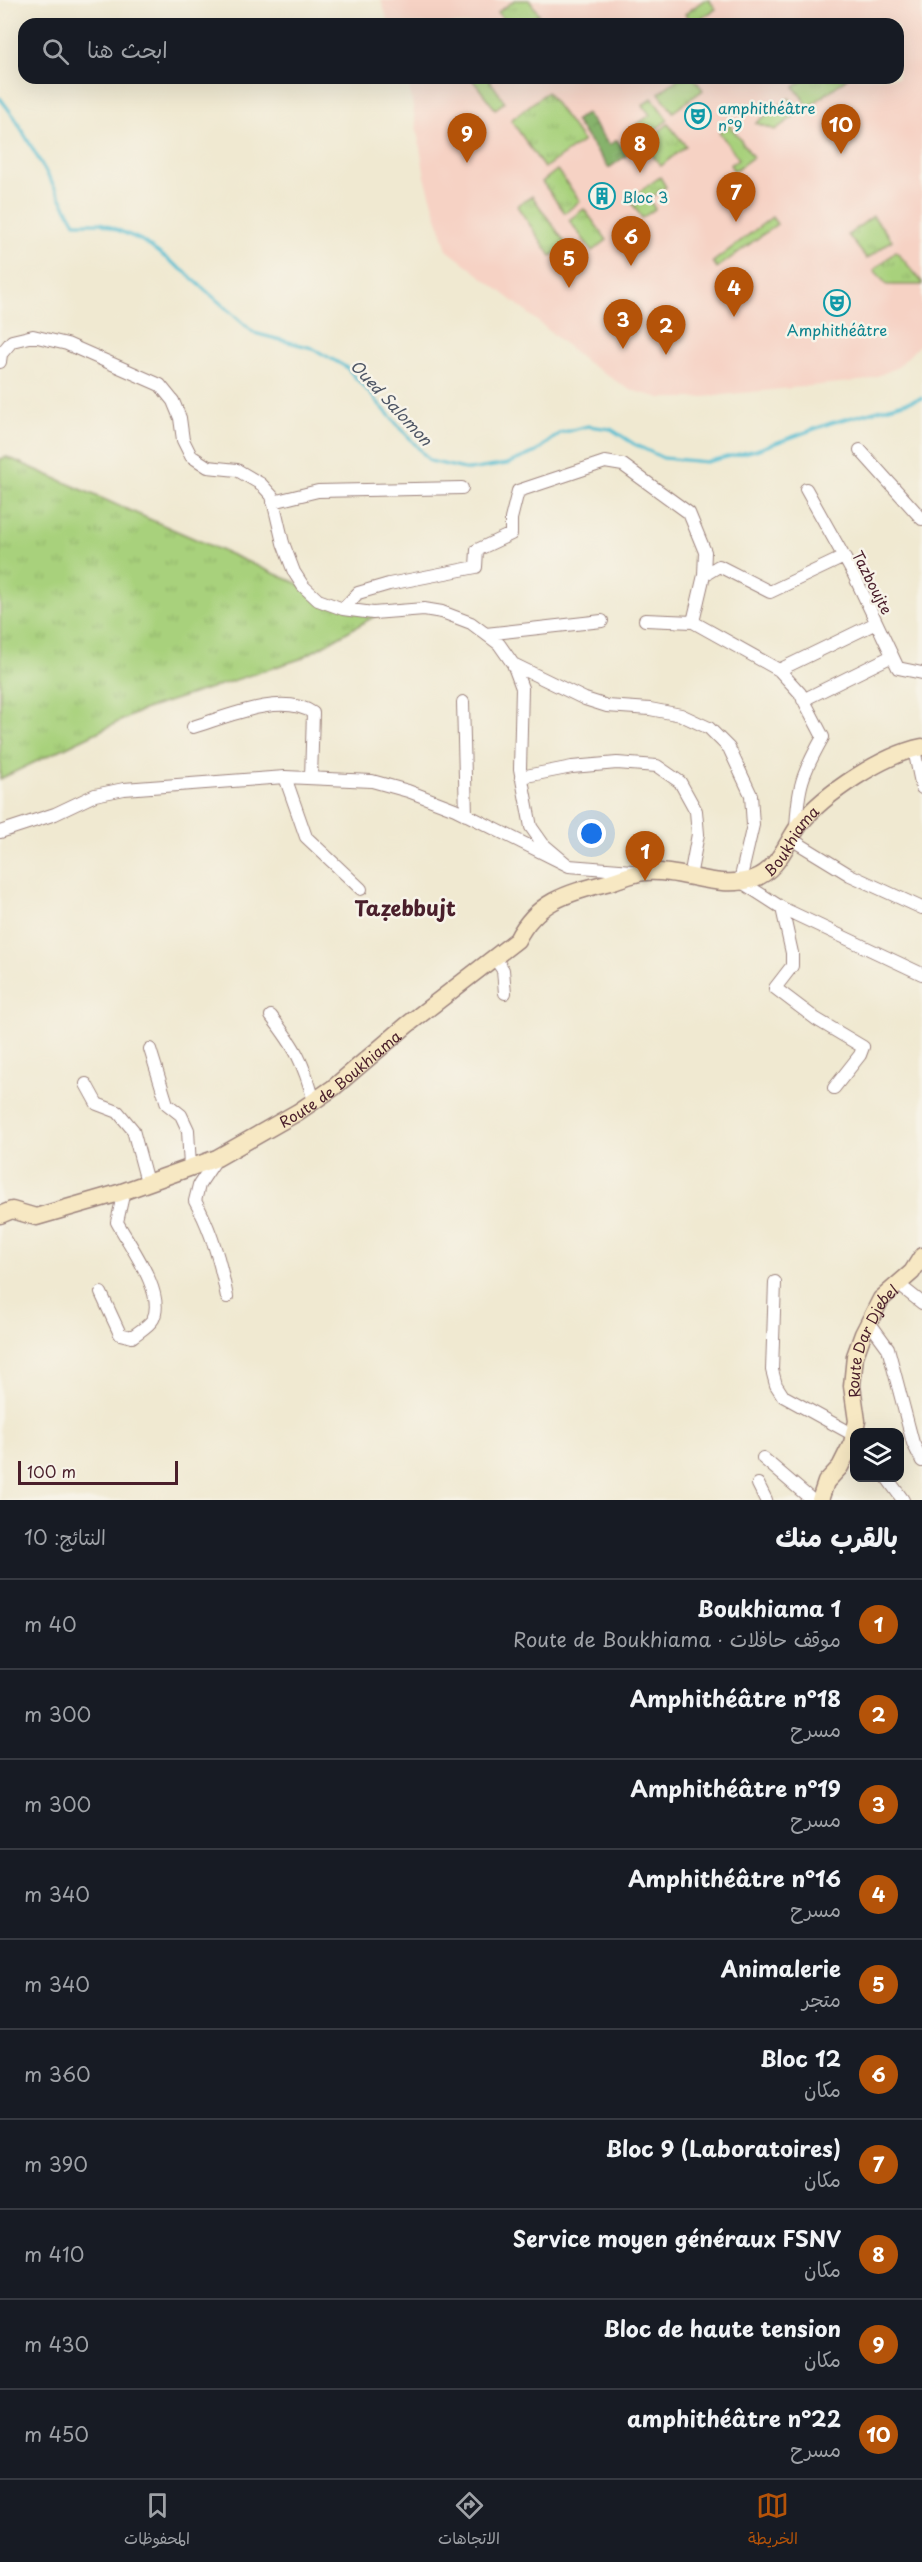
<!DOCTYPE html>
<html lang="ar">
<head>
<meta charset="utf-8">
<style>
	:root { --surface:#171b24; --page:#20242c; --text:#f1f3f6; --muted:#9ea1a6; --line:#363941; --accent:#b45309 }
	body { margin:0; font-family:"Playpen Sans","Playpen Sans Arabic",sans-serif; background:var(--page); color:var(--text); direction:rtl }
	.controls { position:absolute; right:18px; bottom:18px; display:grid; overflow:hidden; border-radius:12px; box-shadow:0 6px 24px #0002 }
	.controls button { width:54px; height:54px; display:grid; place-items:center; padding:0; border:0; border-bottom:2px solid var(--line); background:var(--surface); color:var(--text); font:30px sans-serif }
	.scale { position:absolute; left:18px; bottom:15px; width:160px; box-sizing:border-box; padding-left:6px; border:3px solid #4a1f2b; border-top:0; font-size:16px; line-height:21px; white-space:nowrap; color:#4a1f2b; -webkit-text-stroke:4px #f7f3e8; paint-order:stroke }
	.you { position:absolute; left:592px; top:834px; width:21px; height:21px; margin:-15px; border:4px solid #fff; border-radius:50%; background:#1a73e8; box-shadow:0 0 0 9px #1a73e833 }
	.badge { display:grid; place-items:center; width:39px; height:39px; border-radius:50%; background:var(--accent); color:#fff; font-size:20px; font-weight:700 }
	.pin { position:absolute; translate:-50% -50px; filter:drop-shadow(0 2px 3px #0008) }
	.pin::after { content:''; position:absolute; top:32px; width:21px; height:18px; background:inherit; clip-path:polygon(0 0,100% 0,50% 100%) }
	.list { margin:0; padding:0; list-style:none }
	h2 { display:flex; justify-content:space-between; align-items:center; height:78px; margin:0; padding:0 24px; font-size:26px }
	h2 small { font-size:20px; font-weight:400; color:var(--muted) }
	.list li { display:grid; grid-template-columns:39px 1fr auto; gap:18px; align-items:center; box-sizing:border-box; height:90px; padding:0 24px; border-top:2px solid var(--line) }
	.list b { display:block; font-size:22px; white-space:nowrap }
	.list p { margin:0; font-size:20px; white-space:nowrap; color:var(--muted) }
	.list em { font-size:20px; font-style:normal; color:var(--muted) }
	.icon { flex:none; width:33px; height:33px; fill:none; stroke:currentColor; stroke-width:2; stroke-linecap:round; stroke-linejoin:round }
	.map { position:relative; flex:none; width:922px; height:1500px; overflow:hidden; direction:ltr }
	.search { position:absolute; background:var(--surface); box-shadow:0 6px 24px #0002; left:18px; right:18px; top:18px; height:66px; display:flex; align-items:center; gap:15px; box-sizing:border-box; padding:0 21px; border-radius:18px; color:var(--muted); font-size:22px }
	.sheet { height:978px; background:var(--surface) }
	nav { display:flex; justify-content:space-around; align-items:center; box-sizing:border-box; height:84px; border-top:2px solid var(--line); background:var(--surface); font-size:16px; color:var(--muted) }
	nav a { display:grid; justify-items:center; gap:3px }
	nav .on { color:var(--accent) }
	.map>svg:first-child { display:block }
	.built { fill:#f6d2c4 }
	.grass { fill:url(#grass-tufts); stroke:#797854; stroke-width:1.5 }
	.forest { fill:url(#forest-crowns); stroke:#68694c; stroke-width:1.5 }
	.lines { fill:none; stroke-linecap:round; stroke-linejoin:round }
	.stream { stroke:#54bdd1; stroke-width:3 }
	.street-casing { stroke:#9d847e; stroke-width:14 }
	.secondary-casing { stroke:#9d847e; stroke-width:19 }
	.street { stroke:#fff; stroke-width:12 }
	.secondary { stroke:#f7e8c3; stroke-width:16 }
	.labels { text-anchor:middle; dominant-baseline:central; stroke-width:5; stroke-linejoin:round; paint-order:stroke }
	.culture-label { font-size:15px; fill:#0d838f; stroke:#f7f3e8; text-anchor:start }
	.street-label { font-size:15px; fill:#4a1f2b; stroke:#f7f3e8 }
	.water-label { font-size:16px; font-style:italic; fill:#4e5665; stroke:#f7f3e8 }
	.district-label { font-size:21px; font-weight:bold; fill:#4a1f2b; stroke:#f7f3e8 }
</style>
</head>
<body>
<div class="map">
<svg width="922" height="1500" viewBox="0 0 922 1500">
	<defs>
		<pattern id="grass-tufts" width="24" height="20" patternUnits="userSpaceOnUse" patternTransform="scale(1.5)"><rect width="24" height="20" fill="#a8d17c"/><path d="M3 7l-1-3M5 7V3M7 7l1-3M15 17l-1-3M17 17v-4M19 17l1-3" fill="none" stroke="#92b36b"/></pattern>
		<pattern id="forest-crowns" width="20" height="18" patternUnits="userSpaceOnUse" patternTransform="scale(1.5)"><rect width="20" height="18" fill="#86b36c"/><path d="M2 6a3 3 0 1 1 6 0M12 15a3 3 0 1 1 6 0" fill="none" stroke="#709159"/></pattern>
	</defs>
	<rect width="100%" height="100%" fill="#f7f3e8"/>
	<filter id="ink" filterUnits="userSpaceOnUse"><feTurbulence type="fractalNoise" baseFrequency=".0167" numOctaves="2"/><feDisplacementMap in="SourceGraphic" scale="12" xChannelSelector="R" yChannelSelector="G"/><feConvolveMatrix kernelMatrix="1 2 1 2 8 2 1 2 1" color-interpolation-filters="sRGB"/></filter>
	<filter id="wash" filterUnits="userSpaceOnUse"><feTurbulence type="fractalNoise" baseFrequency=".008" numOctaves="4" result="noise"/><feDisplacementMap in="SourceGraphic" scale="24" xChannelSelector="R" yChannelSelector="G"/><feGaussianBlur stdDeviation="1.35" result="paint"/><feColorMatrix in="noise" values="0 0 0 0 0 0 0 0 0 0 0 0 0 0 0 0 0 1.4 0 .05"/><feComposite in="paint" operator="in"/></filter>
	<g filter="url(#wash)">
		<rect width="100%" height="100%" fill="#f0e9d1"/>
		<path class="built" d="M 381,0 L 922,0 L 922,342 L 898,367 L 868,380 L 693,398 L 661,398 L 630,390 L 586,362 L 517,304 L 447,250 L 425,177 L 408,78 L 898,78 L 898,24 L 389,24 Z"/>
		<path class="grass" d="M 515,0 L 529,0 L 539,14 L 525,24 L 507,24 L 498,12 Z
			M 704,0 L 709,0 L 716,9 L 692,24 L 685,14 Z
			M 471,78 L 488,78 L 505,102 L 495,109 Z
			M 679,78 L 694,78 L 703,90 L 673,112 L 659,93 Z
			M 807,78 L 847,78 L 809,107 L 794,87 Z
			M 547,92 L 583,141 L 544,168 L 511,120 Z
			M 652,98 L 668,120 L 634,145 L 625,133 L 650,115 L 643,105 Z
			M 789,98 L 800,112 L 775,130 L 756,123 Z
			M 668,124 L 686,146 L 661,166 L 643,144 Z
			M 729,124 L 753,157 L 734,171 L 730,165 L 739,159 L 719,132 Z
			M 557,170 L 580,201 L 565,213 L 542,182 Z
			M 660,177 L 666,187 L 649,199 L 655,209 L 642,218 L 629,199 Z
			M 532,196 L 567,245 L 551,256 L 517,206 Z
			M 584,209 L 607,240 L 592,251 L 569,220 Z
			M 873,216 L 892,240 L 867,259 L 848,235 Z
			M 772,217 L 777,224 L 717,268 L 713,262 Z
			M 896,251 L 922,282 L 922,285 L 887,285 L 874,270 Z
			M 7,457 L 303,586 L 318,600 L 382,612 L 300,659 L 143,710 L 0,779 L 0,459 Z"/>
		<path class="forest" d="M 586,113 L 609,145 L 617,140 L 627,155 L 609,168 L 575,121 Z"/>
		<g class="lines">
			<path class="stream" d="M 0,98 L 15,118 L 75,223 L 101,223 L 141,240 L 185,272 L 254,333 L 312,348 L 346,367 L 430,461 L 469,470 L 507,464 L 536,452 L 560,433 L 588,426 L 611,429 L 634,444 L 663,458 L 706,462 L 756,450 L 831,423 L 922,398"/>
		</g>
	</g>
	<g filter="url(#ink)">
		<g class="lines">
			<defs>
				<path id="street" d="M 0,362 L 1,354 L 12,341 L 33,336 L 67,344 L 160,385 L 173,401 L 180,418 L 183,440 L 191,456 L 208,467 L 237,470 L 261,484 L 272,496 L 283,543 L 294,572 L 303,586 L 318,600 L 343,609 L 373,613 L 424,609 L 442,612 L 471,623 L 499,644 L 513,664 L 522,688 L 520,769 L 531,827 L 543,844 L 569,866
					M 860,450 L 922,519
					M 806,489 L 853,573 L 898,668 L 922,673
					M 273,502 L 318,491 L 462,488
					M 343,609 L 358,593 L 389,584 L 476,567 L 477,550 L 511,534 L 511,519 L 518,491 L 605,462 L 623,465 L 689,513 L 705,552 L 704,575
					M 645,620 L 693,622 L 779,670 L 800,693 L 823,737 C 802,774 798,786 796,829
					M 693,622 L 704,575 L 719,566 L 770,592 L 844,557
					M 486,634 L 602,621
					M 513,664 L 585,699 L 607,706 L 650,709 L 681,715 L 709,728 L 729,748 L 751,795 L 753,825 L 740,881 L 782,908 L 922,974
					M 779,670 L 876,623
					M 803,700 L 892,656
					M 463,702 L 466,815
					M 193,727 C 226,717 282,692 313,713 L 311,778
					M 914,749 L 922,788
					M 285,777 L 306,837 L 361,889
					M 521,777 L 572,767 L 617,763 L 657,766 L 680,782 L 696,811 L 698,834 L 690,877
					M 0,832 L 55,814 L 95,795 L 124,789 L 285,777 L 372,781 L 408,791 L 455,809 L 569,866 L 632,871
					M 791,839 L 850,875 L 922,908
					M 782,908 L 792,953 L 792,966 L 775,988 L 816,1019 L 863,1047 L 860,1055 L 834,1088
					M 494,957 L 503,970 L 505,993
					M 271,1016 C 296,1049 303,1061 314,1101
					M 150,1049 L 167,1104 L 181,1115 L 188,1130 L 190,1167
					M 86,1084 L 97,1104 L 118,1112 L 133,1130 L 147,1182
					M 217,1158 L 199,1185 L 195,1201 C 212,1231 221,1264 227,1297
					M 775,1282 L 772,1370 L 776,1385 L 783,1396 L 854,1435
					M 898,1284 L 922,1303
					M 101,1293 L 120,1334 L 132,1337 C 138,1332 149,1326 153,1319 C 166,1294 130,1246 117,1222 L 124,1191
					M 869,1322 L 888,1348 L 913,1443 L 922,1461
					M 763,1458 L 812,1500
					M 887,1478 L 903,1500
					M 758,1484 L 766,1500"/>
				<g id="secondary">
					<path id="s1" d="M 0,1215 L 12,1210 L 36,1217 L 119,1193 L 217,1158 L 298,1112 L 333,1088 L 407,1025 L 517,940 C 537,900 569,893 610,882 C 621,879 633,873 645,872 C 682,869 717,890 753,879 C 778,871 786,843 800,824 C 825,793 883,755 922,747"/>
					<path id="s2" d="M 820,1500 L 826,1482 L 840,1467 L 852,1443 L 857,1421 L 852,1386 L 855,1356 L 863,1334 L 881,1299 L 912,1272 L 922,1256"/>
				</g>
			</defs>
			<use href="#street" class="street-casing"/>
			<use href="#secondary" class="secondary-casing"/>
			<use href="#street" class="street"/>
			<use href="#secondary" class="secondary"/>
		</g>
	</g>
	<defs>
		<symbol id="theatre-ring" viewBox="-11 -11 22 22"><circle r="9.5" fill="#f7f3e8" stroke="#0f9aa8" stroke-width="1.5"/><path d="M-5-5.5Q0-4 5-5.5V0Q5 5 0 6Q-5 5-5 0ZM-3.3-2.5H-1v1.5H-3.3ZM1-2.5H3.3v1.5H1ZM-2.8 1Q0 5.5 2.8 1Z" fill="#0f9aa8"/></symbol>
		<symbol id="building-ring" viewBox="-11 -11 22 22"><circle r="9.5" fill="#f7f3e8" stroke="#0f9aa8" stroke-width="1.5"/><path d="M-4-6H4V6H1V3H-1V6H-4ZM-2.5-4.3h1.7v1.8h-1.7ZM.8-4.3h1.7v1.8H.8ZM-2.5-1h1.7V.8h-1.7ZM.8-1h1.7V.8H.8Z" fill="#0f9aa8"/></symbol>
	</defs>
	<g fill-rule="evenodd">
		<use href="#theatre-ring" x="683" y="101" width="30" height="30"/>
		<use href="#building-ring" x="587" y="181" width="30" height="30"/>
		<use href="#theatre-ring" x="822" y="288" width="30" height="30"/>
	</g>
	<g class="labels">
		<g class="culture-label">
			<text x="718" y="107">amphithéâtre<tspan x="718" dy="17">n°9</tspan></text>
			<text x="622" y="196">Bloc 3</text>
			<text x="837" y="329" text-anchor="middle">Amphithéâtre</text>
		</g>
		<g class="street-label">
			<text transform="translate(873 582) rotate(63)">Tazboujte</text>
			<text stroke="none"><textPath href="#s1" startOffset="915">Boukhiama</textPath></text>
			<text stroke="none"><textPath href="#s1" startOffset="375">Route de Boukhiama</textPath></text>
			<text stroke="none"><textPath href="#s2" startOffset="174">Route Dar Djebel</textPath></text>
		</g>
		<g class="water-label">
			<text transform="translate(392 402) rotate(47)">Oued Salomon</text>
		</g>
		<g class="district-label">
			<text x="405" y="907">Taẓebbujt</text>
		</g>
	</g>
</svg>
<div class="controls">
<button><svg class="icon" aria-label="layers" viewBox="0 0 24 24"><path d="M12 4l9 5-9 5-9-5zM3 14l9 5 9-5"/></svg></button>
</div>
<div class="scale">100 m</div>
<div class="you"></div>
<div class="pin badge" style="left:645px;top:881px">1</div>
<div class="pin badge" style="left:666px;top:355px">2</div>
<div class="pin badge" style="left:623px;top:349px">3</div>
<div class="pin badge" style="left:734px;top:317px">4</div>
<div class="pin badge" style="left:569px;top:288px">5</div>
<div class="pin badge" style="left:631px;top:266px">6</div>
<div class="pin badge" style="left:736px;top:222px">7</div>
<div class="pin badge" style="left:640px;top:173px">8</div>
<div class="pin badge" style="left:467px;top:163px">9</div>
<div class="pin badge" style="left:841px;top:154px">10</div>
<div class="search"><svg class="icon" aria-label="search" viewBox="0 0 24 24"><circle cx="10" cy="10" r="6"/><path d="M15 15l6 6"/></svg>ابحث هنا</div>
</div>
<section class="sheet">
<h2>بالقرب منك<small>النتائج: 10</small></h2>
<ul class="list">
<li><span class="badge">1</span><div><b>Boukhiama 1</b><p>موقف حافلات · Route de Boukhiama</p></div><em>40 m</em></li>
<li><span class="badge">2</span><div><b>Amphithéâtre n°18</b><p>مسرح</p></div><em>300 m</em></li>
<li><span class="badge">3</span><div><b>Amphithéâtre n°19</b><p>مسرح</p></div><em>300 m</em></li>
<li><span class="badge">4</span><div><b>Amphithéâtre n°16</b><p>مسرح</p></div><em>340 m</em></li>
<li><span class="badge">5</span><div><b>Animalerie</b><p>متجر</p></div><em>340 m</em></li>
<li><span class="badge">6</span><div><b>Bloc 12</b><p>مكان</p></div><em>360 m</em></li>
<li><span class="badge">7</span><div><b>Bloc 9 (Laboratoires)</b><p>مكان</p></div><em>390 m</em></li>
<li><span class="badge">8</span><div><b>Service moyen généraux FSNV</b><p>مكان</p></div><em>410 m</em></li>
<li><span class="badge">9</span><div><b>Bloc de haute tension</b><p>مكان</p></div><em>430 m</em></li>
<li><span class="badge">10</span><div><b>amphithéâtre n°22</b><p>مسرح</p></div><em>450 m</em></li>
</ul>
</section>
<nav>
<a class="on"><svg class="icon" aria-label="map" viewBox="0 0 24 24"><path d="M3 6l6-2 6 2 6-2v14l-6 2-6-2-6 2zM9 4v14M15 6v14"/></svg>الخريطة</a>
<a><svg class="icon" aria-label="directions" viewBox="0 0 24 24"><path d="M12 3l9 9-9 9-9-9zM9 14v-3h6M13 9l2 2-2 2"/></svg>الاتجاهات</a>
<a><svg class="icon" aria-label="saved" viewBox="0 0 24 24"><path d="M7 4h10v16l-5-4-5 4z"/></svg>المحفوظات</a>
</nav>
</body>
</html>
